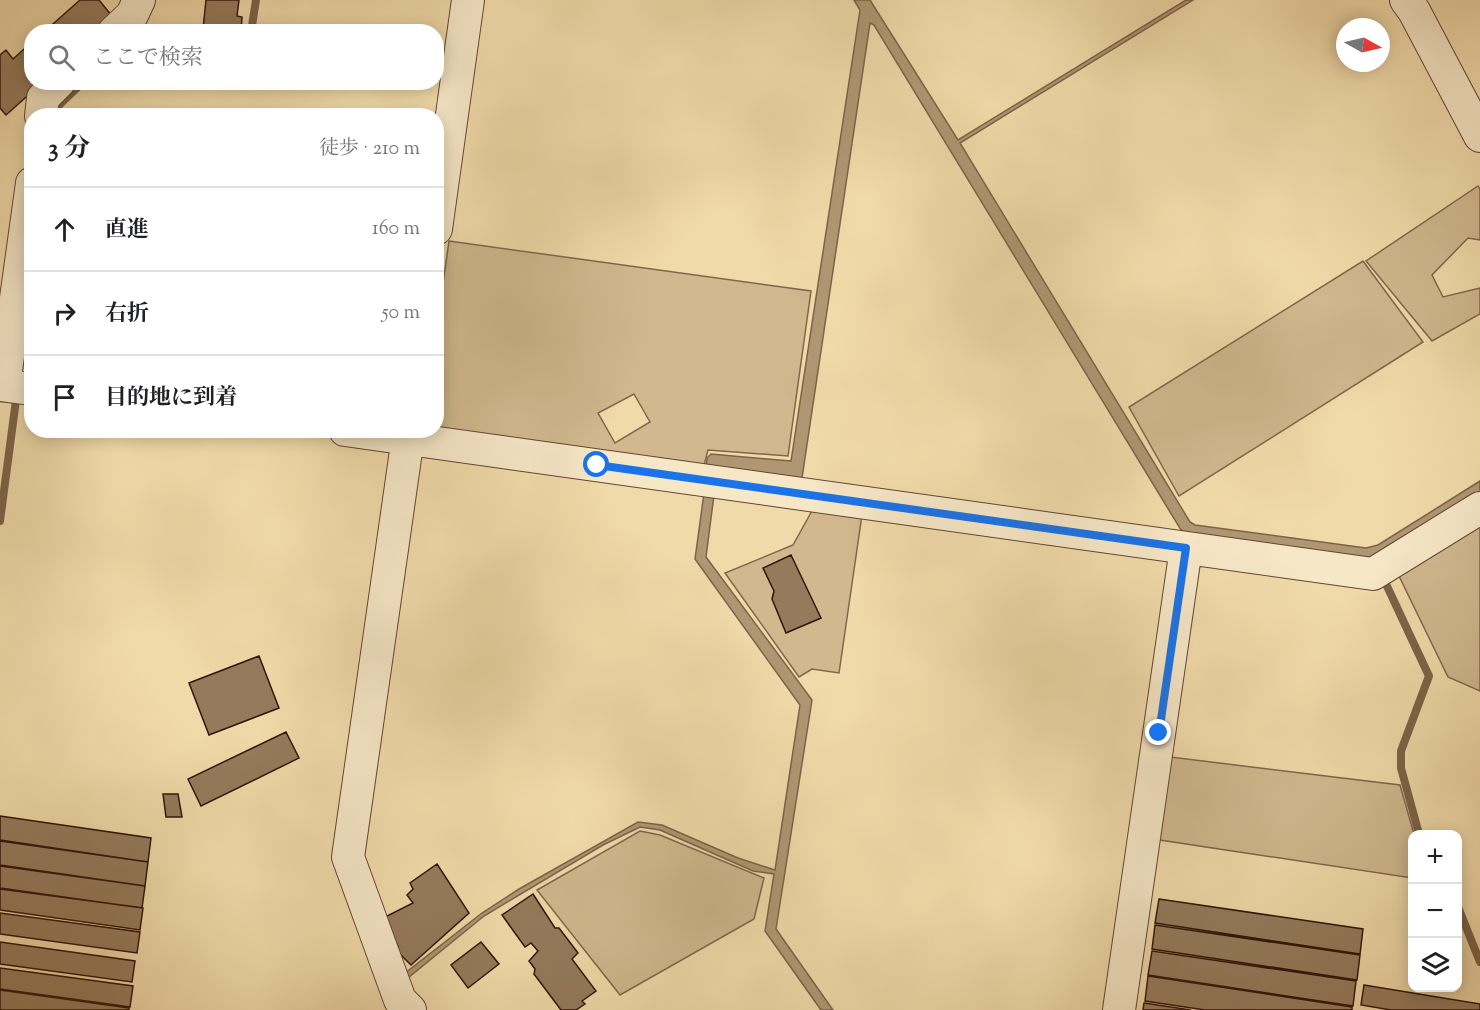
<!DOCTYPE html>
<html lang="ja">
<head>
<meta charset="utf-8">
<style>
	:root { --surface:#fff; --page:#f6f6f6; --text:#202124; --muted:#757577; --line:#e0e0e0 }
	body { margin:0; font-family:"Sorts Mill Goudy","Noto Serif JP",serif; background:var(--page); color:var(--text) }
	.controls { position:absolute; right:18px; bottom:18px; display:grid; overflow:hidden; border-radius:12px; box-shadow:0 3px 15px #0003 }
	.controls button { width:54px; height:54px; display:grid; place-items:center; padding:0; border:0; border-bottom:2px solid var(--line); background:var(--surface); color:var(--text); font:30px sans-serif }
	.compass { position:absolute; left:1336px; top:18px; width:54px; height:54px; border-radius:50%; background:var(--surface); box-shadow:0 3px 15px #0003; rotate:98deg }
	.stop { position:absolute; width:18px; height:18px; margin:-14px; border:4px solid #1a73e8; border-radius:50%; background:#fff }
	.stop.end { background:#1a73e8; border-color:#fff; box-shadow:0 2px 6px #0008 }
	.list { margin:0; padding:0; list-style:none }
	h2 { display:flex; justify-content:space-between; align-items:center; height:78px; margin:0; padding:0 24px; font-size:26px }
	h2 small { font-size:20px; font-weight:400; color:var(--muted) }
	.list li { display:grid; grid-template-columns:39px 1fr auto; gap:18px; align-items:center; box-sizing:border-box; height:84px; padding:0 24px; border-top:2px solid var(--line) }
	.list b { display:block; font-size:22px; white-space:nowrap }
	.list em { font-size:20px; font-style:normal; color:var(--muted) }
	.icon { flex:none; width:33px; height:33px; fill:none; stroke:currentColor; stroke-width:2; stroke-linecap:round; stroke-linejoin:round }
	.map { position:relative; flex:none; width:1480px; height:1010px; overflow:hidden }
	.search { position:absolute; background:var(--surface); box-shadow:0 3px 15px #0003; left:24px; top:24px; width:420px; height:66px; display:flex; align-items:center; gap:15px; box-sizing:border-box; padding:0 21px; border-radius:24px; color:var(--muted); font-size:22px }
	.panel { position:absolute; background:var(--surface); box-shadow:0 3px 15px #0003; left:24px; top:108px; width:420px; height:330px; border-radius:24px }
	.map>svg:first-child { display:block }
	.green { fill:#d1b88e; stroke:#82664c; stroke-width:1.5; fill-rule:evenodd }
	.water { fill:#b09773; stroke:#7e6349; stroke-width:1.5 }
	.lines { fill:none; stroke-linecap:round; stroke-linejoin:round }
	.stream { stroke:#7e6349; stroke-width:8 }
	.building { fill:#957b5c; stroke:#321409; stroke-width:1.5 }
	.minor-casing { stroke:#624631; stroke-width:34 }
	.minor { stroke:#f6e7c7; stroke-width:32 }
	.route { stroke:#1a73e8; stroke-width:8 }
</style>
</head>
<body>
<div class="map">
<svg width="1480" height="1010" viewBox="0 0 1480 1010">
	<rect width="100%" height="100%" fill="#f1daa9"/>
	<filter id="stains"><feTurbulence type="fractalNoise" baseFrequency=".00333" numOctaves="4"/><feColorMatrix values="0 0 0 0 .2 0 0 0 0 .09 0 0 0 0 .02 0 0 0 .5 -.17"/></filter>
	<radialGradient id="worn" r=".72"><stop offset=".6" stop-color="#630" stop-opacity="0"/><stop offset="1" stop-color="#630" stop-opacity=".3"/></radialGradient>
	<path class="green" d="M 1478,186 L 1480,189 L 1480,240 L 1468,238 L 1432,275 L 1443,297 L 1480,288 L 1480,314 L 1432,341 L 1366,261 Z
		M 449,241 L 811,291 L 788,456 L 708,450 L 703,469 L 437,430 L 436,334 ZM 634,394 L 650,422 L 615,443 L 598,413 Z
		M 1363,261 L 1423,342 L 1179,496 L 1129,407 Z
		M 813,509 L 862,515 L 839,673 L 812,669 L 799,677 L 725,573 L 793,545 Z
		M 1480,525 L 1480,691 L 1448,677 L 1399,576 Z
		M 1170,757 L 1400,785 L 1414,834 L 1412,834 L 1412,878 L 1160,840 Z
		M 640,831 L 660,835 L 764,878 L 754,919 L 620,995 L 537,890 Z"/>
	<path class="water" d="M 854,0 L 870,0 L 958,140 L 1186,0 L 1193,0 L 960,143 L 1190,522 L 1195,525 L 1366,548 L 1378,545 L 1480,481 L 1480,495 L 1365,561 L 1193,536 L 1181,530 L 874,25 L 870,23 L 802,478 L 706,468 L 707,458 L 711,454 L 791,461 L 860,10 Z
		M 704,493 L 714,495 L 706,557 L 812,700 L 776,929 L 833,1010 L 821,1010 L 765,931 L 774,874 L 753,871 L 660,830 L 640,827 L 603,845 L 484,916 L 409,977 L 404,974 L 482,913 L 519,889 L 638,822 L 662,825 L 738,858 L 775,870 L 800,705 L 695,559 Z"/>
	<g class="lines">
		<path class="stream" d="M 251,32 L 256,0
			M 58,116 L 59,105 L 83,82
			M 0,521 L 16,400
			M 1386,584 L 1429,676 L 1401,751 L 1401,768 L 1419,834
			M 1458,907 L 1480,962"/>
	</g>
	<path class="building" d="M 80,0 L 99,0 L 112,16 L 95,32 L 44,32 Z
		M 206,0 L 239,0 L 237,16 L 242,17 L 241,32 L 203,29 Z
		M 32,42 L 32,82 L 43,82 L 6,115 L 0,108 L 0,55 L 6,50 L 13,59 Z
		M 791,555 L 821,618 L 786,633 L 772,599 L 774,591 L 763,568 Z
		M 259,656 L 279,708 L 209,735 L 189,683 Z
		M 286,732 L 299,758 L 201,806 L 188,779 Z
		M 163,794 L 178,794 L 182,817 L 166,817 Z
		M 0,816 L 151,838 L 148,862 L 0,840 Z
		M 0,841 L 148,862 L 145,886 L 0,865 Z
		M 437,864 L 469,913 L 411,965 L 397,951 L 398,946 L 381,919 L 413,903 L 407,895 L 413,889 L 410,883 Z
		M 0,866 L 145,886 L 142,908 L 0,888 Z
		M 0,889 L 143,908 L 140,930 L 0,910 Z
		M 533,894 L 555,928 L 559,928 L 578,953 L 572,959 L 596,991 L 582,1001 L 585,1004 L 576,1010 L 561,1010 L 534,974 L 535,969 L 529,961 L 538,951 L 531,943 L 525,947 L 502,915 Z
		M 1159,899 L 1363,929 L 1360,954 L 1155,923 Z
		M 0,913 L 140,932 L 137,953 L 0,934 Z
		M 1155,925 L 1360,955 L 1357,980 L 1152,949 Z
		M 0,942 L 135,961 L 132,982 L 0,964 Z
		M 481,942 L 499,964 L 468,988 L 451,965 Z
		M 1152,951 L 1356,981 L 1353,1006 L 1148,975 Z
		M 0,968 L 133,986 L 130,1007 L 0,989 Z
		M 1148,976 L 1352,1007 L 1352,1010 L 1205,1010 L 1145,1001 Z
		M 1364,985 L 1480,1004 L 1480,1010 L 1391,1010 L 1361,1005 Z
		M 0,990 L 129,1008 L 129,1010 L 0,1010 Z
		M 1144,1003 L 1191,1010 L 1143,1010 Z"/>
	<g class="lines">
		<defs>
			<path id="minor" d="M 1406,0 L 1414,11 L 1480,136
				M 114,32 L 132,15 L 139,0
				M 41,116 L 43,98 L 59,82
				M 436,229 L 468,0
				M 0,385 L 32,389
				M 4,385 L 32,183
				M 345,430 L 1373,574 L 1480,508
				M 409,430 L 348,857 L 400,1000 L 410,1010
				M 1119,1010 L 1186,548"/>
		</defs>
		<use href="#minor" class="minor-casing"/>
		<use href="#minor" class="minor"/>
	</g>
	<g class="lines">
		<path class="route" d="M 597,465 L 1186,548 L 1159,733"/>
	</g>
	<rect width="100%" height="100%" filter="url(#stains)"/>
	<rect width="100%" height="100%" fill="url(#worn)"/>
</svg>
<div class="controls">
<button>+</button>
<button>−</button>
<button><svg class="icon" aria-label="layers" viewBox="0 0 24 24"><path d="M12 4l9 5-9 5-9-5zM3 14l9 5 9-5"/></svg></button>
</div>
<svg class="compass" viewBox="-18 -18 36 36"><path d="M0-13l5 13h-10z" fill="#e53935"/><path d="M0 13l5-13h-10z" fill="#757577"/></svg>
<div class="stop" style="left:597px;top:465px"></div>
<div class="stop end" style="left:1159px;top:733px"></div>
<div class="search"><svg class="icon" aria-label="search" viewBox="0 0 24 24"><circle cx="10" cy="10" r="6"/><path d="M15 15l6 6"/></svg>ここで検索</div>
<section class="panel">
<h2>3 分<small>徒歩 · 210 m</small></h2>
<ul class="list">
<li><svg class="icon" aria-label="ahead" viewBox="0 0 24 24"><path d="M12 20V5M6 11l6-6 6 6"/></svg><div><b>直進</b></div><em>160 m</em></li>
<li><svg class="icon" aria-label="right" viewBox="0 0 24 24"><path d="M7 20v-9h11M14 6l5 5-5 5"/></svg><div><b>右折</b></div><em>50 m</em></li>
<li><svg class="icon" aria-label="arrive" viewBox="0 0 24 24"><path d="M6 21V4h12l-3 4 3 4H6"/></svg><div><b>目的地に到着</b></div></li>
</ul>
</section>
</div>
</body>
</html>
